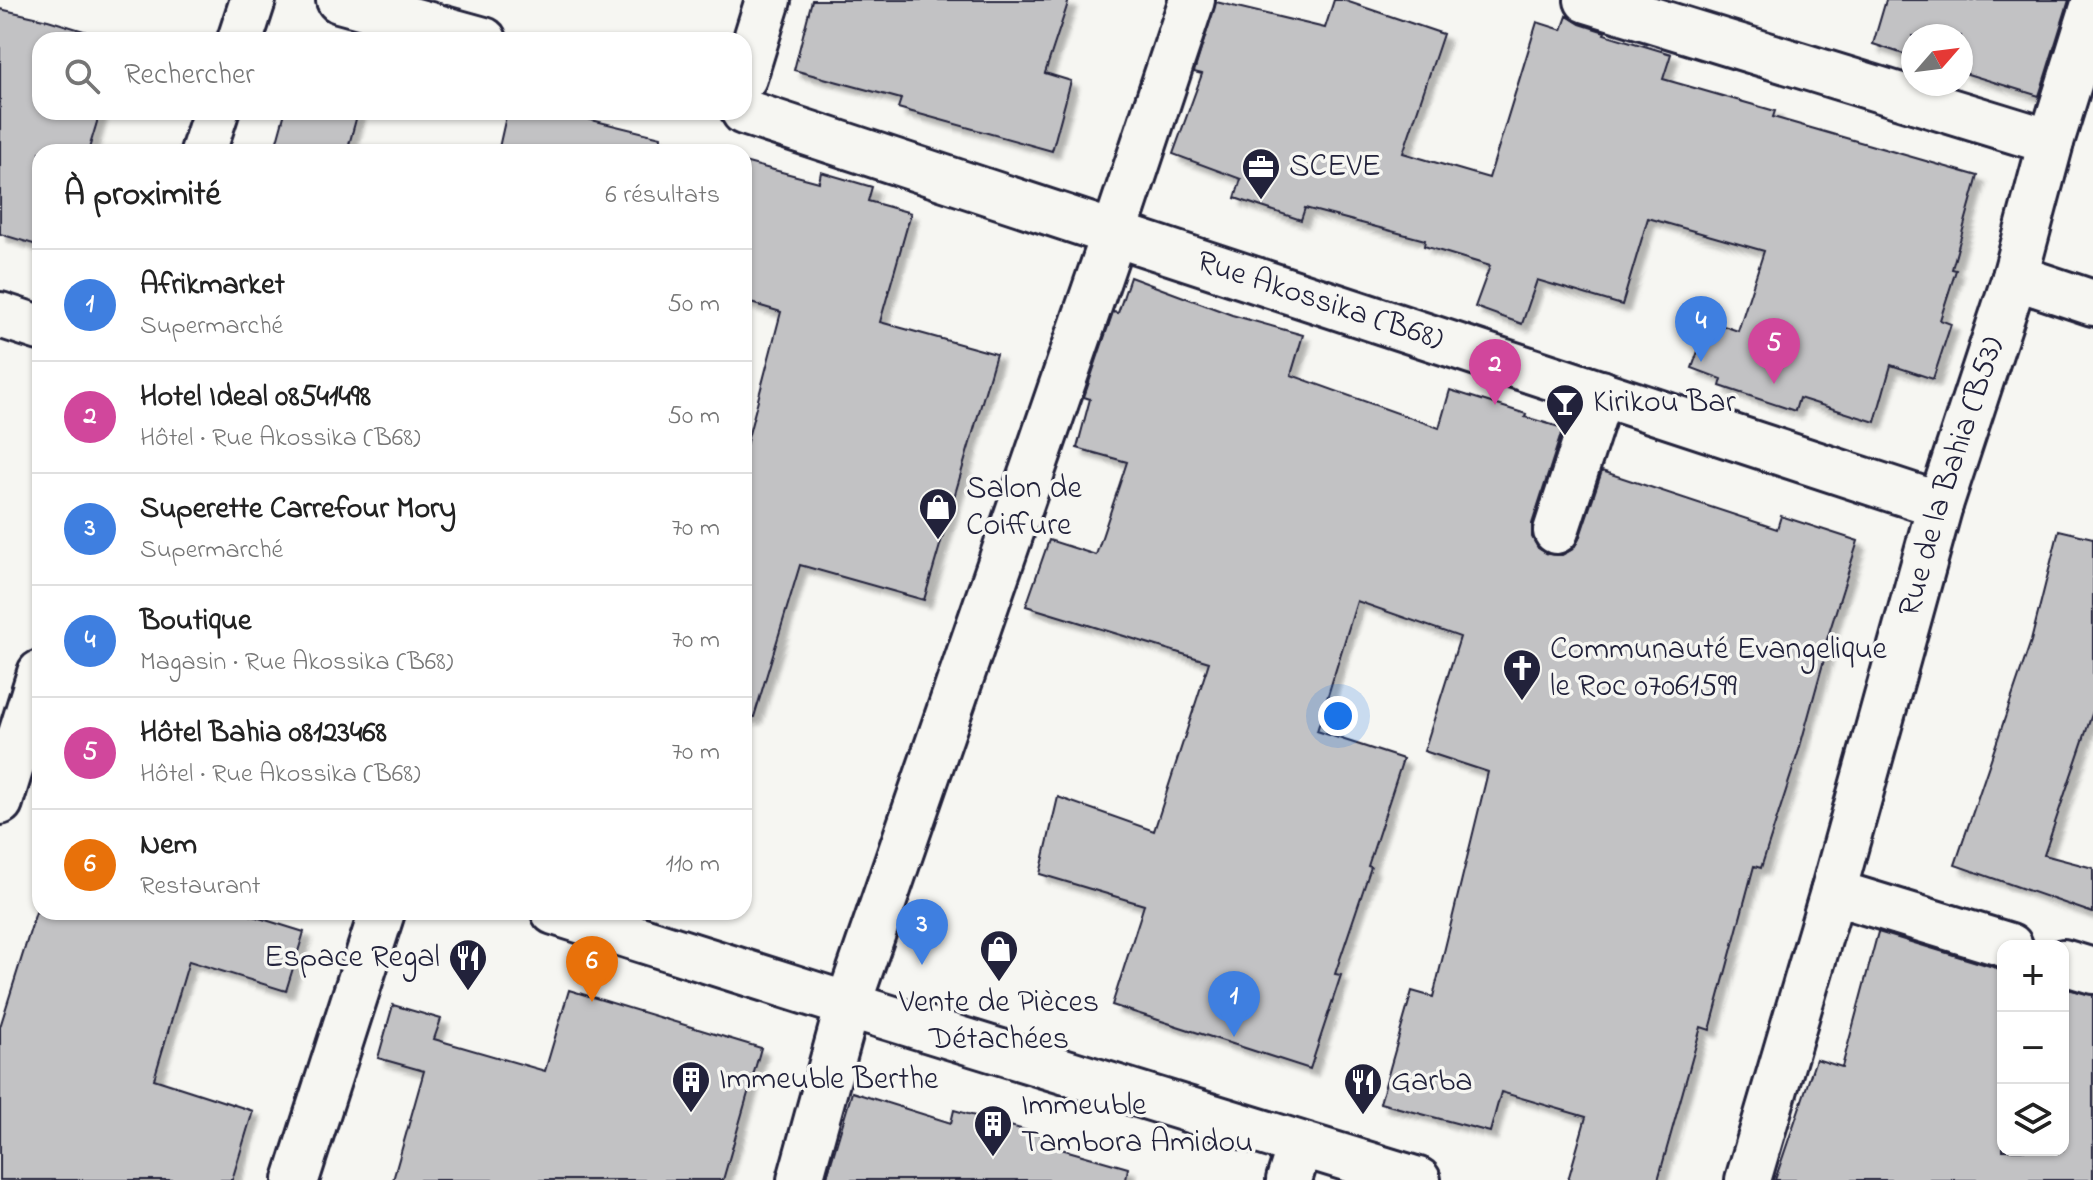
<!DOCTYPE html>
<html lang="fr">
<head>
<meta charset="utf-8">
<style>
	:root { --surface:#fff; --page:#f6f6f6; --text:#222; --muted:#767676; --line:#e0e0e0; --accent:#22223b }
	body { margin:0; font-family:"Indie Flower",sans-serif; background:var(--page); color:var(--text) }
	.controls { position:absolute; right:24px; bottom:24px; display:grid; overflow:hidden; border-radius:16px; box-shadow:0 2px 6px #0004 }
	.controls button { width:72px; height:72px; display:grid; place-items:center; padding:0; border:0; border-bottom:2px solid var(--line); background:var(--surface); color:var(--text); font:40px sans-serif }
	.compass { position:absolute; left:1901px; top:24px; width:72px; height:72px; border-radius:50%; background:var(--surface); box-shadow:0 2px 6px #0004; rotate:62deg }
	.you { position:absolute; left:1338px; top:716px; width:28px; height:28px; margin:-20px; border:6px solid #fff; border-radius:50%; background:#1a73e8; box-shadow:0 0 0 12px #1a73e833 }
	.badge { display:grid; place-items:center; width:52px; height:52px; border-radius:50%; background:var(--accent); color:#fff; font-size:26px; font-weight:700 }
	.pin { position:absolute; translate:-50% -66px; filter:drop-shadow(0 2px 4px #0008) }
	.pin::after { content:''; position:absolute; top:42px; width:28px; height:24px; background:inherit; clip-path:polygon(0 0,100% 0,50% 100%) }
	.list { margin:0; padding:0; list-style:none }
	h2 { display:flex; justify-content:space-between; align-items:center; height:104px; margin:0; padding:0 32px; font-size:34px }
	h2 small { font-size:26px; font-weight:400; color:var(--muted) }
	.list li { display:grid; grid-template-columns:52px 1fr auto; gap:24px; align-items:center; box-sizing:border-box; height:112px; padding:0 32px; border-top:2px solid var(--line) }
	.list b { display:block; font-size:30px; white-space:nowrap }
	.list p { margin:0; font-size:26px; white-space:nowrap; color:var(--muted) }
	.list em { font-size:26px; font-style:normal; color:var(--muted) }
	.icon { flex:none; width:44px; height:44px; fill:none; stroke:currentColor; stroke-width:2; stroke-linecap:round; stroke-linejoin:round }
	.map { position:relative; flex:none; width:2093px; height:1180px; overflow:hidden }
	.search { position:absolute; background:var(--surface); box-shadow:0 2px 6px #0004; left:32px; top:32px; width:720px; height:88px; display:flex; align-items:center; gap:20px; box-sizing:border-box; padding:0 28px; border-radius:24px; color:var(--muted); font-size:30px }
	.panel { position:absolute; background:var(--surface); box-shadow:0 2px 6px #0004; left:32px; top:144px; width:720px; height:776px; border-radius:24px }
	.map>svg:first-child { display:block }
	.building { fill:#c2c2c4; stroke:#22223b; stroke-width:2; filter:url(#shadow) }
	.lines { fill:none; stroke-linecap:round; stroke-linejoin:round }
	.minor-casing { stroke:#22223b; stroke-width:50 }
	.minor { stroke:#f6f6f2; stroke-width:44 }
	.labels { text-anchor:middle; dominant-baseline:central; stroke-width:7; stroke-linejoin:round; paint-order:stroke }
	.poi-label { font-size:32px; fill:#22223b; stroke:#f6f6f2; text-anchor:start }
	.street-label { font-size:32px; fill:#22223b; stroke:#f6f6f2 }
</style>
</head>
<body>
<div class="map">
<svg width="2093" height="1180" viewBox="0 0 2093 1180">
	<defs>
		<filter id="shadow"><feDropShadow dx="7" dy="7" stdDeviation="2" flood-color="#0004"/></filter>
	</defs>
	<rect width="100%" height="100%" fill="#f6f6f2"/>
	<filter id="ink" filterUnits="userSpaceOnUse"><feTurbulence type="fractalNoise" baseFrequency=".0125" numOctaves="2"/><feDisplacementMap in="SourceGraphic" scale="16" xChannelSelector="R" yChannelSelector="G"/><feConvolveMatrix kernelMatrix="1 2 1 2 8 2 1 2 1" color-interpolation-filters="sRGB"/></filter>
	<g filter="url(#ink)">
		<path class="building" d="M 812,0 L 1069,0 L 1045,73 L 1071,81 L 1052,151 L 898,108 L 901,99 L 794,70 Z
			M 1334,0 L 1343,0 L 1443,34 L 1403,153 L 1489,178 L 1537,22 L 1562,30 L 1567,16 L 1580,24 L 1605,32 L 1604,34 L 1671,54 L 1663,79 L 1775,111 L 1773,117 L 1978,176 L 1952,269 L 1956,270 L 1940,320 L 1951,324 L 1933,379 L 1891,365 L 1875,422 L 1799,398 L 1795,411 L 1720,386 L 1722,379 L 1692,368 L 1709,321 L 1738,331 L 1764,251 L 1648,218 L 1622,305 L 1537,280 L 1522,324 L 1475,307 L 1490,266 L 1424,246 L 1425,240 L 1305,208 L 1301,220 L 1235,198 L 1241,179 L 1173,154 L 1202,74 L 1194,72 L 1216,2 L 1325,28 Z
			M 1886,0 L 2069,0 L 2039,96 L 1961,72 L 1961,36 L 1913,36 L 1913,57 L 1873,44 Z
			M 0,9 L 48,20 L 113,40 L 40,40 L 40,112 L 100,112 L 88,152 L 40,152 L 40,246 L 0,234 Z
			M 285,112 L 358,112 L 347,152 L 274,152 Z
			M 507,112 L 559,112 L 661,137 L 660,152 L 498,152 Z
			M 744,162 L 819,182 L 821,172 L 872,187 L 868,201 L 911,213 L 880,322 L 996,354 L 924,600 L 800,565 L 754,717 L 744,716 L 744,453 L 781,312 L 744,301 Z
			M 1130,277 L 1232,315 L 1303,335 L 1291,375 L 1439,428 L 1450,390 L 1526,414 L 1525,417 L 1563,428 L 1532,524 L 1532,537 L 1538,548 L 1548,554 L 1562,555 L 1573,549 L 1579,539 L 1602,471 L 1777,529 L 1781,516 L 1858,541 L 1824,649 L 1827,649 L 1799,750 L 1761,868 L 1754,866 L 1710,1030 L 1701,1027 L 1658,1180 L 1568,1180 L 1586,1117 L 1501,1092 L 1490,1132 L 1380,1103 L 1412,991 L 1433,997 L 1488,772 L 1424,751 L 1460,637 L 1357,601 L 1317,731 L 1403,759 L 1368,866 L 1371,867 L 1335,974 L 1341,975 L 1310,1069 L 1112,1005 L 1144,905 L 1040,874 L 1058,797 L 1154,831 L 1209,662 L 1026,606 L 1049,540 L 1096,555 L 1127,462 L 1077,448 L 1090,399 L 1084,397 L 1113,312 L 1118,313 Z
			M 2059,530 L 2093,538 L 2093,711 L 2044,855 L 2093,868 L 2093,913 L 1955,865 L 2031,641 Z
			M 36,912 L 240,912 L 304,932 L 286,991 L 189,961 L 154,1079 L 253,1111 L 232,1180 L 0,1180 L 0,1027 Z
			M 1878,932 L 2003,970 L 2003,1150 L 2063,1150 L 2063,988 L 2093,995 L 2093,1180 L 1775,1180 L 1816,1059 L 1842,1067 Z
			M 569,990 L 761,1048 L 723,1180 L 393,1180 L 424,1071 L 378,1058 L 393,1005 L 441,1019 L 434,1039 L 545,1071 Z
			M 852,1092 L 951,1123 L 954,1110 L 1049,1137 L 1047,1145 L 1128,1168 L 1126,1180 L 826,1180 Z"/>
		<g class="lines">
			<defs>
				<g id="minor">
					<path d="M 339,0 L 484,40"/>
					<path d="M 1587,0 L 2051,142"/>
					<path d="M 240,40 L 253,0"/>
					<path d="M 744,78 L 768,0"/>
					<path id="s1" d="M 744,112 L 1940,505"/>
					<path d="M 203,152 L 216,112"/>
					<path d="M 2015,277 L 2093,303"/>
					<path d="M 0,315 L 40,328"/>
					<path d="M 1556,531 L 1601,393"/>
					<path d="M 0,802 L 40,673"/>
					<path d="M 1833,892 L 2010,946"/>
					<path d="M 554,912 L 848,1005 L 1418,1180"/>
					<path d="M 2063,962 L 2093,971"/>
					<path d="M 296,1180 L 382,912"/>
					<path d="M 800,1180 L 848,1005 L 1114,234 L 1192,0"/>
					<path d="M 1289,1180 L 1300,1145"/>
					<path id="s2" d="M 1748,1180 L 1833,892 L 1940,505 L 2015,277 L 2051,142 L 2093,7"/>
				</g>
			</defs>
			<use href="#minor" class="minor-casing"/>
			<use href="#minor" class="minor"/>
		</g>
	</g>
	<defs>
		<symbol id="office-pin" viewBox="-11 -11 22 30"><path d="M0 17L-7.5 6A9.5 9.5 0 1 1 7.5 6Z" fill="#22223b" stroke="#f6f6f2"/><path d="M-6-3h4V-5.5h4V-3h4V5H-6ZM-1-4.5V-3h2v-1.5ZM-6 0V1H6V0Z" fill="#fff"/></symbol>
		<symbol id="bar-pin" viewBox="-11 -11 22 30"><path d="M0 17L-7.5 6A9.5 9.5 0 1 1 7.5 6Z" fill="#22223b" stroke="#f6f6f2"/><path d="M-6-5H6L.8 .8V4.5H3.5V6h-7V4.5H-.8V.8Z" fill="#fff"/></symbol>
		<symbol id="shop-pin" viewBox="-11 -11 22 30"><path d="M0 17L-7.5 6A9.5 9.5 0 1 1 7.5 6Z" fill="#22223b" stroke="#f6f6f2"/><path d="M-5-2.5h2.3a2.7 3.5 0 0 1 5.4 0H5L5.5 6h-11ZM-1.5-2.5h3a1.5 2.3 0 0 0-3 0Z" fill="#fff"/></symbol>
		<symbol id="church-pin" viewBox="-11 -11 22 30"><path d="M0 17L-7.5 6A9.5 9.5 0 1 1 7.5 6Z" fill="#22223b" stroke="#f6f6f2"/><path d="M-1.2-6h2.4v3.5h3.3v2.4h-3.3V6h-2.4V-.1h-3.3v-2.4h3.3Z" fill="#fff"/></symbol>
		<symbol id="restaurant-pin" viewBox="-11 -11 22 30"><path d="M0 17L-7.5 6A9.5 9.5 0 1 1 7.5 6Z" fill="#22223b" stroke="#f6f6f2"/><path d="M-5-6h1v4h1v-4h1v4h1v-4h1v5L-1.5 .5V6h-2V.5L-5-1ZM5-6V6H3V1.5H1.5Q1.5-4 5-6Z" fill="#fff"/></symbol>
		<symbol id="building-pin" viewBox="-11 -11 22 30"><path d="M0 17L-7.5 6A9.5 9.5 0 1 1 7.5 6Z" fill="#22223b" stroke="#f6f6f2"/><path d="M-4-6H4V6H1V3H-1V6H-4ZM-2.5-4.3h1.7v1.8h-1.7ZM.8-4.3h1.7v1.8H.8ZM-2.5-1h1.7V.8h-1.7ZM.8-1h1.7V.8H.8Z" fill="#fff"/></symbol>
	</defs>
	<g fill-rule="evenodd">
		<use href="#office-pin" x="1239" y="145" width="44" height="60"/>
		<use href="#bar-pin" x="1543" y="381" width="44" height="60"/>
		<use href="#shop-pin" x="916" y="485" width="44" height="60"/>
		<use href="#church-pin" x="1500" y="646" width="44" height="60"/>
		<use href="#shop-pin" x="977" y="927" width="44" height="60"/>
		<use href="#restaurant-pin" x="446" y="936" width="44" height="60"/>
		<use href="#building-pin" x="669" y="1058" width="44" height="60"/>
		<use href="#restaurant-pin" x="1341" y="1060" width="44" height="60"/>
		<use href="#building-pin" x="971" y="1102" width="44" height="60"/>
	</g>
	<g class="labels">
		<g class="poi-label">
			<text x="1289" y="167">SCEVE</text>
			<text x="1593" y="403">Kirikou Bar</text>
			<text x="966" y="489">Salon de<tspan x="966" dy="37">Coiffure</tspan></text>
			<text x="1550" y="650">Communauté Evangelique<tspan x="1550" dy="37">le Roc 07061599</tspan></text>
			<text x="440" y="958" text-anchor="end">Espace Regal</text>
			<text x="999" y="1003" text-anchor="middle">Vente de Pièces<tspan x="999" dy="37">Détachées</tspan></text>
			<text x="719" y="1080">Immeuble Berthe</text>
			<text x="1391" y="1082">Garba</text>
			<text x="1021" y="1106">Immeuble<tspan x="1021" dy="37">Tambora Amidou</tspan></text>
		</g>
		<g class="street-label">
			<text stroke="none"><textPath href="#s1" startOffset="606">Rue Akossika (B68)</textPath></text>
			<text stroke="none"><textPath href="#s2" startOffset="732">Rue de la Bahia (B53)</textPath></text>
		</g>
	</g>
</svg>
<div class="controls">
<button>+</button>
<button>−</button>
<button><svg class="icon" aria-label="layers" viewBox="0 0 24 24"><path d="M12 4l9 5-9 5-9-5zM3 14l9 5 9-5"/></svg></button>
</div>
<svg class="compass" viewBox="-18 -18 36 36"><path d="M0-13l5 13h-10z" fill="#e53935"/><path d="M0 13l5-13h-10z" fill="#767676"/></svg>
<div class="you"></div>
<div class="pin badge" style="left:1234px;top:1037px;background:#3f7fe0">1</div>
<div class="pin badge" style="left:1495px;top:405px;background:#d1479c">2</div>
<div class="pin badge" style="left:922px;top:965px;background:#3f7fe0">3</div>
<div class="pin badge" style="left:1701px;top:362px;background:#3f7fe0">4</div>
<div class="pin badge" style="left:1774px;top:384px;background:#d1479c">5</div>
<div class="pin badge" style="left:592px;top:1002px;background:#e8710a">6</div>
<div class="search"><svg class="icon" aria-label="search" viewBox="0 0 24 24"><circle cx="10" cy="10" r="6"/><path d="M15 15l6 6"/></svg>Rechercher</div>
<section class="panel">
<h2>À proximité<small>6 résultats</small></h2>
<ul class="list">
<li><span class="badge" style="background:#3f7fe0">1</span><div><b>Afrikmarket</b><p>Supermarché</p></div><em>50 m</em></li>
<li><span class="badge" style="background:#d1479c">2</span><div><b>Hotel Ideal 08541498</b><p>Hôtel · Rue Akossika (B68)</p></div><em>50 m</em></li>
<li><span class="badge" style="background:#3f7fe0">3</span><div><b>Superette Carrefour Mory</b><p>Supermarché</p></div><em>70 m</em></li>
<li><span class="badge" style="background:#3f7fe0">4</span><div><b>Boutique</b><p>Magasin · Rue Akossika (B68)</p></div><em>70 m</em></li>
<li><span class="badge" style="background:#d1479c">5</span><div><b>Hôtel Bahia 08123468</b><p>Hôtel · Rue Akossika (B68)</p></div><em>70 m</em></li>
<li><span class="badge" style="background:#e8710a">6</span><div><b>Nem</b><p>Restaurant</p></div><em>110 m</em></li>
</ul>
</section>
</div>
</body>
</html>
